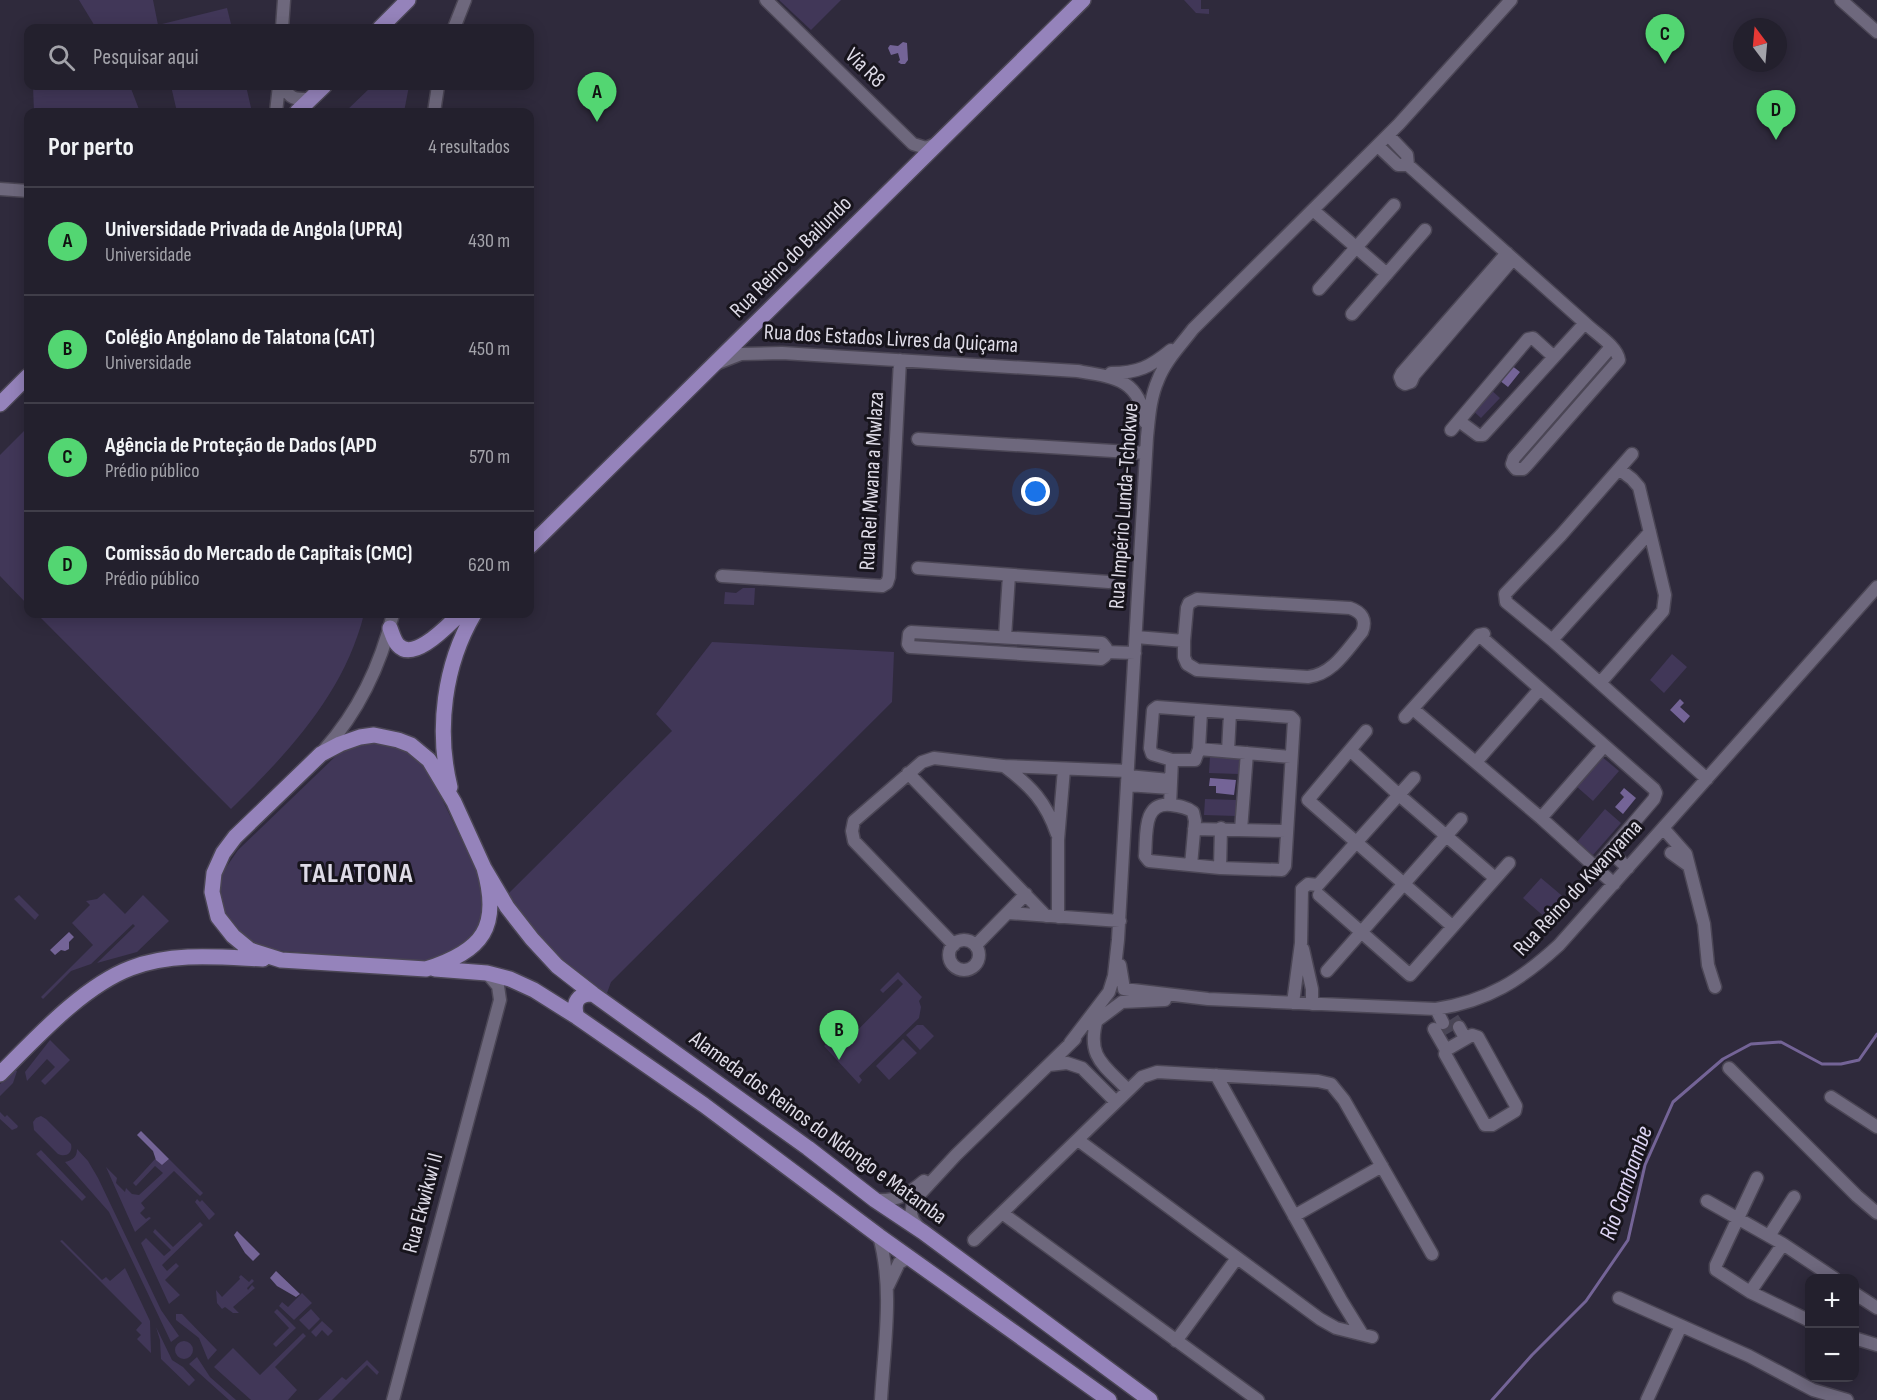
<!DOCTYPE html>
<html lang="pt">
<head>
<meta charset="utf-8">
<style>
	:root { --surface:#23202d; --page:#2b2835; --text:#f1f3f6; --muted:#a3a3aa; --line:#403e49; --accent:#53d672 }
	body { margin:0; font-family:"Sofia Sans Condensed",sans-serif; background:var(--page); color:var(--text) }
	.controls { position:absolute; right:18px; bottom:18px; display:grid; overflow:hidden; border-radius:12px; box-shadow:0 3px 15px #0003 }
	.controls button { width:54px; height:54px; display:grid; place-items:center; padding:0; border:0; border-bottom:2px solid var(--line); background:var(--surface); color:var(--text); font:30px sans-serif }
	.compass { position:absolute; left:1733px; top:18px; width:54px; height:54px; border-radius:50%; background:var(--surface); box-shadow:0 3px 15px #0003; rotate:344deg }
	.you { position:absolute; left:1036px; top:492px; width:21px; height:21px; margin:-15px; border:4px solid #fff; border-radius:50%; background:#1a73e8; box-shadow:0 0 0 9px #1a73e833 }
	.badge { display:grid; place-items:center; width:39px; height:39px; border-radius:50%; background:var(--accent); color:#111; font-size:20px; font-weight:700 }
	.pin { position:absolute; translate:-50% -50px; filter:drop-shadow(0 2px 3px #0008) }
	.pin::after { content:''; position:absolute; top:32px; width:21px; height:18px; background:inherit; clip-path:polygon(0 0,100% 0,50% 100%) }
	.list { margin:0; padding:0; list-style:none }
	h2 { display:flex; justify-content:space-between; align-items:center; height:78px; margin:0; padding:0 24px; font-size:26px }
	h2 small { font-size:20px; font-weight:400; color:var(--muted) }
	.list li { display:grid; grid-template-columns:39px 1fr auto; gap:18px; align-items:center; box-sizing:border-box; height:108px; padding:0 24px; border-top:2px solid var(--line) }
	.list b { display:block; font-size:22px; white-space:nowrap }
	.list p { margin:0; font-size:20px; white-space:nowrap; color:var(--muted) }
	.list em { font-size:20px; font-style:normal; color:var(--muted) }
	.icon { flex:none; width:33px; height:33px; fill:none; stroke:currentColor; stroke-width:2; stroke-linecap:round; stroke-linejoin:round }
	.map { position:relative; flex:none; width:1877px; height:1400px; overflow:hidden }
	.search { position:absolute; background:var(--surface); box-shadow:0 3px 15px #0003; left:24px; top:24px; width:510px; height:66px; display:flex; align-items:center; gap:15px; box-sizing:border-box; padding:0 21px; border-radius:12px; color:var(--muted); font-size:22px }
	.panel { position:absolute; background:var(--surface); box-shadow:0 3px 15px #0003; left:24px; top:108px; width:510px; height:510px; border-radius:12px }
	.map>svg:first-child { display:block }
	.green { fill:#413758 }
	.water { fill:#746497 }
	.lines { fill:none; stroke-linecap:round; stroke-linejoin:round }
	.stream { stroke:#746497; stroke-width:3 }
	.minor-tunnel { stroke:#494556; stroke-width:12; stroke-dasharray:12 6; stroke-linecap:butt }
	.minor-casing { stroke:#4b4655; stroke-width:15 }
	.major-casing { stroke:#4b4655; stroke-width:18 }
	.minor { stroke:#6e687d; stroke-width:12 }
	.major { stroke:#9583bb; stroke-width:15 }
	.labels { text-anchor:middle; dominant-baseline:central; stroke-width:6; stroke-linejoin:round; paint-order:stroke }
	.street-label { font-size:22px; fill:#dedbe7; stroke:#17141c }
	.water-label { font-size:24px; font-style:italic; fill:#ddd4f4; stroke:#17141c }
	.district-label { font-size:28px; font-weight:bold; letter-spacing:1.5px; fill:#dedbe7; stroke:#17141c }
</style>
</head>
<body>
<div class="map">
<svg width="1877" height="1400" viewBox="0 0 1877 1400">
	<rect width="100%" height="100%" fill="#2f2a3c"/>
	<path class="green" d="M 79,0 L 153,0 L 158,25 L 227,8 L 232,28 L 96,28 Z
		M 779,0 L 841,0 L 811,30 Z
		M 1184,0 L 1201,0 L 1201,9 L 1209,9 L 1209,14 L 1196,13 Z
		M 33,86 L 130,86 L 140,112 L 34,112 Z
		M 171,86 L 246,86 L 252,112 L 177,112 Z
		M 372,86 L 409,86 L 404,112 L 345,112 Z
		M 1489,388 L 1500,398 L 1481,418 L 1471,409 Z
		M 28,427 L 28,605 L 0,576 L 0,455 Z
		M 743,588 L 755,588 L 754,605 L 724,604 L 725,592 L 736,593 Z
		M 37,614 L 364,614 C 344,694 288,753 231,809 Z
		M 712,642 L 894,652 L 892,702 L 611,982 L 607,993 L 603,996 L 558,960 L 505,897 L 672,731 L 656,714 Z
		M 1672,654 L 1687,667 L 1664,693 L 1650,680 Z
		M 380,742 L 400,748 L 419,759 L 432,778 L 484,887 L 485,915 L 476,936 L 455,952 L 427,963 L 272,950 L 251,944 L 227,920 L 220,892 L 223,872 L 238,850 L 340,752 L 357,743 Z
		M 1210,756 L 1240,758 L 1239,774 L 1209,773 Z
		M 1601,756 L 1619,771 L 1593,801 L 1576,786 Z
		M 1205,799 L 1236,800 L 1236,816 L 1204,815 Z
		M 1605,809 L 1621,823 L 1593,855 L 1577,842 Z
		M 1541,878 L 1573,905 L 1555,926 L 1523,898 Z
		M 104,893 L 125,914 L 143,895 L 169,921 L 137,952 L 97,963 L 135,926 L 133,924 L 91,964 L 71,971 L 43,999 L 41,997 L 93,945 L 72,923 L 90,905 L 86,901 L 97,899 Z
		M 19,895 L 39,915 L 35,920 L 14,899 Z
		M 898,972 L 922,997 L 919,1001 L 921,1007 L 919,1018 L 859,1076 L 862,1080 L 859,1084 L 824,1046 L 847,1024 L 850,1026 L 836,1040 L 839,1044 L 836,1047 L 838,1050 L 841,1047 L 903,984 L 898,979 L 883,993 L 880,990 Z
		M 917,1025 L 923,1025 L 934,1036 L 920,1050 L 906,1035 Z
		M 903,1039 L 917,1053 L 889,1080 L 876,1066 Z
		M 50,1040 L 70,1060 L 45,1085 L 41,1081 L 55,1067 L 47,1059 L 27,1081 L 25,1072 Z
		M 14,1071 L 17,1071 L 13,1083 L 0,1096 L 0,1084 Z
		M 0,1112 L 5,1117 L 7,1115 L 18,1126 L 17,1128 L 12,1130 L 0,1119 Z
		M 41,1116 L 46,1119 L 71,1144 C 73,1152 67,1158 58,1154 L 34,1130 L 33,1122 L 36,1118 Z
		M 77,1149 L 88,1161 L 98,1178 L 161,1310 L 179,1336 L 171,1342 L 109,1212 L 65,1162 C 73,1160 77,1157 77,1149 Z
		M 41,1150 L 86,1197 L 82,1201 L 36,1154 Z
		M 156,1158 L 162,1165 L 169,1159 L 203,1193 L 200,1196 L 174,1171 L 141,1203 L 145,1208 L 140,1213 L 146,1219 L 149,1217 L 151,1218 L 135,1232 L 106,1167 L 117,1178 L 116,1183 L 125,1192 L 126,1188 L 132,1194 L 139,1195 L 163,1173 L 155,1166 L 136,1186 L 133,1183 Z
		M 197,1199 L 200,1202 L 202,1200 L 215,1214 L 209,1220 L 195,1202 Z
		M 200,1222 L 203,1225 L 162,1265 L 167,1271 L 176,1263 L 179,1266 L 165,1280 L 180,1295 L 169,1304 L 141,1243 L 146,1238 L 164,1256 L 171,1250 L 153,1232 L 155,1229 L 173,1247 Z
		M 62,1240 L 102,1280 L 106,1277 L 110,1281 L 125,1268 L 150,1321 L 151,1353 L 137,1339 L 141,1335 L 136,1330 L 142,1323 L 60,1241 Z
		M 241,1275 L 249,1282 L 252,1279 L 254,1281 L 247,1288 L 248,1290 L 252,1285 L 255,1288 L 233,1307 L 239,1313 L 233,1313 L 225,1307 L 222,1309 L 217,1303 L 216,1290 L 222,1297 L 240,1279 L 239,1277 Z
		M 302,1293 L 312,1303 L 294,1320 L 279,1306 L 282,1302 L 288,1307 Z
		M 277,1309 L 296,1328 L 276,1347 L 273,1344 L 289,1328 L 274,1312 Z
		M 311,1309 L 320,1319 L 309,1330 L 299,1320 Z
		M 176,1314 L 182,1314 L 217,1350 L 208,1360 L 199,1338 L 176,1320 Z
		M 322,1321 L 333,1331 L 328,1336 L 322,1330 L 316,1337 L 311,1332 Z
		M 156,1327 L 172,1360 L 183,1367 L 195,1380 L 189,1386 L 161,1359 L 160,1340 Z
		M 303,1333 L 306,1336 L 275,1367 L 297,1390 L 288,1400 L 251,1400 L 214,1367 L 233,1348 L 260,1375 Z
		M175 1350a9 9 0 1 1 18 0a9 9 0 1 1-18 0Z
		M 197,1357 L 210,1377 L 236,1400 L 229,1400 L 189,1364 Z
		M 367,1360 L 379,1372 L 377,1375 L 367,1365 L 332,1400 L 318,1400 L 342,1377 L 346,1380 Z"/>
	<path class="water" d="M 903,42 L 907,43 L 908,60 L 905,64 L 901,64 L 898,62 L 900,60 L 898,53 L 891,55 L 888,48 L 890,45 L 898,46 Z
		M 1511,365 L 1520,372 L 1508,387 L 1499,380 Z
		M 1680,699 L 1684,703 L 1680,707 L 1690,716 L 1684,723 L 1670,710 Z
		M 1210,778 L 1236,780 L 1234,795 L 1216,793 L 1216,786 L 1209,786 Z
		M 1624,788 L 1636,798 L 1623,814 L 1615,807 L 1624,797 L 1620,793 Z
		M 69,932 L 74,937 L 69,942 L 69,949 L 65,951 L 61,950 L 55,955 L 50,950 Z
		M 141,1131 L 169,1159 L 162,1165 L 156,1160 L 153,1151 L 137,1135 Z
		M 237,1231 L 260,1254 L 253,1261 L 245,1253 L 234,1235 Z
		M 276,1271 L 300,1294 L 296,1297 L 277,1286 L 270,1278 Z"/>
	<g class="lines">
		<path class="stream" d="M 1492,1400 L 1532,1355 L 1586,1301 L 1628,1240 L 1645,1165 L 1673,1102 L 1723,1059 L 1751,1044 L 1781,1042 L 1822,1064 L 1841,1064 L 1859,1060 L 1877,1034"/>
		<path class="minor-tunnel" d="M 1453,1018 L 1459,1027
			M 1443,1023 L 1449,1033"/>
		<defs>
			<path id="minor" d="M 766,0 L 913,144 L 926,148 L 938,143
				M 1841,0 L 1877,32
				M 282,28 L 284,0
				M 454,28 L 465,0
				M 284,86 C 289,100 297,99 310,99
				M 276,112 L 279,86
				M 434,112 L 438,86
				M 1388,135 L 1407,155 L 1408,165
				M 1378,146 L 1398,165 L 1408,165 L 1585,323 C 1595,333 1617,346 1619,360 L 1526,466 L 1523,469 L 1516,469 L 1512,464 L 1514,458 L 1611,347
				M 0,189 L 28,191
				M 1313,210 L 1387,274
				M 1507,253 L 1402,373 L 1400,377 L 1402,382 L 1405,384 L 1411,382 L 1414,375 L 1513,259
				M 1319,289 L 1394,205
				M 1352,314 L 1425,230
				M 718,363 L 741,354 L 782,353 L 1077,371 C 1114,377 1140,379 1145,422
				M 1111,373 C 1138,373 1150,367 1171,350
				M 1459,421 L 1478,435 L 1483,435 L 1585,323
				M 1451,430 L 1528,339 L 1533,338 L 1554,357
				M 918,439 L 1146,453
				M 1632,454 L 1561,535 L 1505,594 L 1506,602 L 1552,640 L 1707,779
				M 918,568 L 1109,582
				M 722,576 L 882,586 L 887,583 L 889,577 L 900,360
				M 1197,599 L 1350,608 C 1362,612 1367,620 1362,632 C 1346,651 1333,674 1308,677 L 1197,670 L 1187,664 L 1184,657 L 1184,641 L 1187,608 L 1189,603 Z
				M 911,632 L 1102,643 L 1106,648 L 1105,656 L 1101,659 L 910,647 L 908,644 L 909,634 Z
				M 1479,635 L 1654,789 L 1656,793 L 1654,799 L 1595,868
				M 1005,637 L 1009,575
				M 1136,637 L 1184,641
				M 1552,640 L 1650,532
				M 1105,652 L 1135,653
				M 1600,683 L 1663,611 L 1665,595 L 1639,487 L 1632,479 L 1619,469
				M 1413,709 L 1541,818 L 1614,884
				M 1405,717 L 1479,635 L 1484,634
				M 1366,731 L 1350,750 L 1399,795 L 1495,878
				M 1199,749 L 1291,757
				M 324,750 C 358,712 381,664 393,614
				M 1350,750 L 1308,800 L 1452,926
				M 1228,751 L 1230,713
				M 1476,762 L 1539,690
				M 1004,766 C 1031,786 1046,802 1057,834
				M 908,773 L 1046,916
				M 1128,776 L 1169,780
				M 1127,785 L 1170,788
				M 1170,805 L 1172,760
				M 1541,818 L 1604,746
				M 1663,828 L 1686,854 L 1704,924 L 1708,965 L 1715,987
				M 1194,829 L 1286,831
				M 1241,830 L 1247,753
				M 1671,853 L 1689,866
				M 1618,859 L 1628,868
				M 1191,865 L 1195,821 L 1193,812 C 1187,807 1179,806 1171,805 C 1142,801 1147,836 1145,856 L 1149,861 L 1220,868 L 1282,870 L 1285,866 L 1294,720 L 1291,717 L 1157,707 L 1153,710 L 1150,748 L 1152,754 L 1172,760 L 1195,760 L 1199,749 L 1201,712
				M 1220,868 L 1221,828
				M 1318,885 L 1414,778
				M 1319,895 L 1410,975 L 1509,863
				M 1008,913 L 1120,921
				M 1058,917 L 1058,840 L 1064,769
				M949 955a15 15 0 1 1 30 0a15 15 0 1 1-30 0Z
				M 954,945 L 854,841 L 852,831 L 854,821 L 922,762 L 934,758 L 1003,766 L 1128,771
				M 976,945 L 1026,894
				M 1303,949 L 1312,989 L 1312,1004
				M 1120,965 L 1124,989 L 1208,999 L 1436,1009 C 1488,1001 1521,980 1559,945 L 1877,587
				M 1327,971 L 1461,819
				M 1293,1003 L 1301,943 L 1302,889 L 1308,884 L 1318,885
				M 1436,1009 L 1443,1023
				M 1097,1019 C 1086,1057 1104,1065 1128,1090
				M 1091,1025 L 1122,1002 L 1165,1000
				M 1459,1027 L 1465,1038
				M 1434,1029 L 1446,1050
				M 1472,1035 L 1478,1037 L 1516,1106 L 1515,1111 L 1492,1125 L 1485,1125 L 1445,1054 L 1446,1050 Z
				M 1070,1043 L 1109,992 L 1114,976 L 1118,940 L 1147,437 C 1149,418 1150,398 1158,380 C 1165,361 1181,345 1193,329 L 1399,124 L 1511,0
				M 1049,1065 L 1067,1063 L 1082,1068 L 1116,1102
				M 1729,1068 L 1857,1196 L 1877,1213
				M 1216,1075 L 1341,1300 L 1362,1334
				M 1831,1097 L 1877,1127
				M 1078,1140 L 1320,1319 L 1336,1328 L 1372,1337
				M 1757,1178 L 1716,1265 L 1716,1270 L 1750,1292 L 1810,1321
				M 876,1200 C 898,1201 907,1195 924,1181
				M 1707,1201 L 1783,1244 L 1834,1278
				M 1002,1213 L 1258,1400
				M 1294,1216 L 1382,1166
				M 919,1228 L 913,1220 L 911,1214 L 913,1203 L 920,1194 L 956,1155 L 1075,1039
				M 879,1236 C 894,1289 884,1346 881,1400
				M 1769,1236 L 1794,1197
				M 974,1240 L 1142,1077 L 1157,1072 L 1318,1081 L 1331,1084 L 1344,1100 L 1432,1254
				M 888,1286 L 899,1263 L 909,1257
				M 1750,1292 L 1783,1244
				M 1854,1293 L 1877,1308
				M 1619,1298 L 1749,1356 L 1813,1390 L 1847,1400
				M 1854,1338 L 1877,1345
				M 1176,1341 L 1237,1258
				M 393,1400 L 500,1000 L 498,986 L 487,973
				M 1647,1400 L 1681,1326"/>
			<path id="major" d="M 380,28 L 408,0
				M 297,112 L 324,86
				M 0,404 L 28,376
				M 530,546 L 1083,0
				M 390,628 C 392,633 394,641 398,645 C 414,663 449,624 460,614
				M 450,787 C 436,730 444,665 474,614
				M 484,868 C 501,927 483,951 426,969 L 281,960 L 250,950 L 233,936 L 218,917 L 212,892 L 214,873 L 223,853 L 235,837 L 321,754 L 340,744 L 360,737 L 374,735 L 398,740 L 411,745 L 429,760 L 454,802 L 484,868 L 507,907 L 532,939 L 557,966 L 593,994 L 808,1148 L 875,1200 L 923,1232 L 1150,1400
				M 435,969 L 487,973 L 510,979 L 534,990 L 577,1017 L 704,1105 L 879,1236 L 1109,1400
				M 577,1017 C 572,1003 578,993 593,994
				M 0,1074 C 36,1038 83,986 131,968 C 173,952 219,957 263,959"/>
		</defs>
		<use href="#minor" class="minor-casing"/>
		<use href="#major" class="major-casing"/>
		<use href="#minor" class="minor"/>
		<use href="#major" class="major"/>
	</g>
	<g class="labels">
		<g class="street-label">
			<text transform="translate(865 68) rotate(44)">Via R8</text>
			<text transform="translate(791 257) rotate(-45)">Rua Reino do Bailundo</text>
			<text transform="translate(891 339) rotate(3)">Rua dos Estados Livres da Quiçama</text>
			<text transform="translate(872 481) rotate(-87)">Rua Rei Mwana a Mwlaza</text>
			<text transform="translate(1124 506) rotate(-86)">Rua Império Lunda-Tchokwe</text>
			<text transform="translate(1578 888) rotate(-47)">Rua Reino do Kwanyama</text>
			<text transform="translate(818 1128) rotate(36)">Alameda dos Reinos do Ndongo e Matamba</text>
			<text transform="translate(423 1203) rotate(-75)">Rua Ekwikwi II</text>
		</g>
		<g class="water-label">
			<text transform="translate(1626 1183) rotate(-71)">Rio Cambambe</text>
		</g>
		<g class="district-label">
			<text x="357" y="873">TALATONA</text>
		</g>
	</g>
</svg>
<div class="controls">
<button>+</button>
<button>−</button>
</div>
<svg class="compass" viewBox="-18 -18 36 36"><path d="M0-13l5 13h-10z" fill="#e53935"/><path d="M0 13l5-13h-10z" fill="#a3a3aa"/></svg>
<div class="you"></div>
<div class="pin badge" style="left:597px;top:122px">A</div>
<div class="pin badge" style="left:839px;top:1060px">B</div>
<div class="pin badge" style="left:1665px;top:64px">C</div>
<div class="pin badge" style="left:1776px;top:140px">D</div>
<div class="search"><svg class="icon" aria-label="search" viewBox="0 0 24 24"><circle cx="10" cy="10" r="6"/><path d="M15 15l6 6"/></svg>Pesquisar aqui</div>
<section class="panel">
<h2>Por perto<small>4 resultados</small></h2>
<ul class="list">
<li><span class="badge">A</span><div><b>Universidade Privada de Angola (UPRA)</b><p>Universidade</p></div><em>430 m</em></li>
<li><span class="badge">B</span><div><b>Colégio Angolano de Talatona (CAT)</b><p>Universidade</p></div><em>450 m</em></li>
<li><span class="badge">C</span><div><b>Agência de Proteção de Dados (APD</b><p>Prédio público</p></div><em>570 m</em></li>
<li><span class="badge">D</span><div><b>Comissão do Mercado de Capitais (CMC)</b><p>Prédio público</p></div><em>620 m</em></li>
</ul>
</section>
</div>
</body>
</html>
